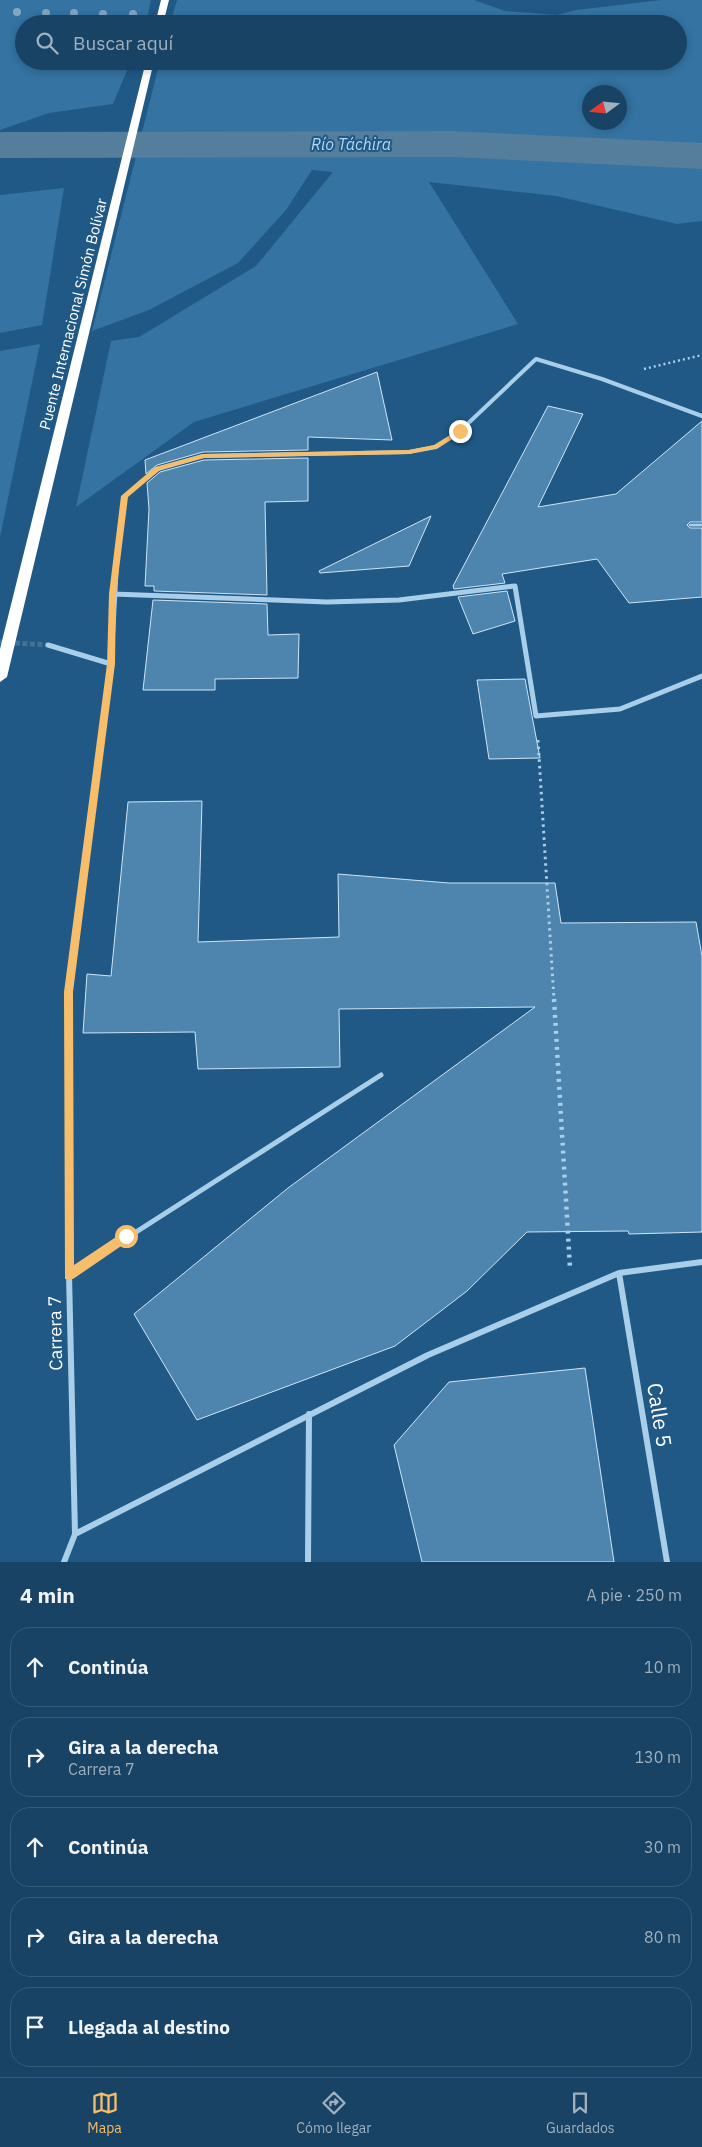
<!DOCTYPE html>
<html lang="es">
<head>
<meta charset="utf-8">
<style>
	:root { --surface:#184364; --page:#214a6a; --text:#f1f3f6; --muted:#9fb0bf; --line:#365c78; --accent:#f6bd6a }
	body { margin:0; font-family:"IBM Plex Sans",sans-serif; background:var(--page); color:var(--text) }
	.compass { position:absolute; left:582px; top:85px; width:45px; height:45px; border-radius:50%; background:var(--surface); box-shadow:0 2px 8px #0003; rotate:255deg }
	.stop { position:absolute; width:15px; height:15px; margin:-11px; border:4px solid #f6bd6a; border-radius:50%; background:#fff }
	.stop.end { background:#f6bd6a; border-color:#fff; box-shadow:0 1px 5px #0008 }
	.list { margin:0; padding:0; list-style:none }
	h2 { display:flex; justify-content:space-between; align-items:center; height:65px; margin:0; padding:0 20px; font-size:21px }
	h2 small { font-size:16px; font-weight:400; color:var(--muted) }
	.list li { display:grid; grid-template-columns:32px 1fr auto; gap:15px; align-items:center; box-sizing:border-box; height:80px; margin:0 10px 10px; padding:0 10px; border:1px solid var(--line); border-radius:20px }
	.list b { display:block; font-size:19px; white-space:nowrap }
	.list p { margin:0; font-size:16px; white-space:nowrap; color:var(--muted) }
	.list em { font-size:16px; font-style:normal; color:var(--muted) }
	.icon { flex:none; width:28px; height:28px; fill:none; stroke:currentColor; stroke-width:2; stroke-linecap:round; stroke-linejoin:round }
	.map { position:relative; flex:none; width:702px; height:1562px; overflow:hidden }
	.search { position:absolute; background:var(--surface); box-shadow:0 2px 8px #0003; left:15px; right:15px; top:15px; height:55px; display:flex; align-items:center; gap:12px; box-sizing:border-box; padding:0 18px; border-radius:28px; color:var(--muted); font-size:19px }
	.sheet { height:515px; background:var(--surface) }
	nav { display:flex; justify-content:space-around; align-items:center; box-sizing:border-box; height:70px; border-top:1px solid var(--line); background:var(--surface); font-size:14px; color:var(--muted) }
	nav a { display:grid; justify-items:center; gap:2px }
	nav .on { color:var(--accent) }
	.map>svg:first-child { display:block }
	.green { fill:#3473a2; fill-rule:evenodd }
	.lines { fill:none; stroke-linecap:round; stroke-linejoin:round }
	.river { fill:#557d9c; fill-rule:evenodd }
	.building { fill:#4d85af; stroke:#cee5f7 }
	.street-tunnel { stroke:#417297; stroke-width:5; stroke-dasharray:5 2.5; stroke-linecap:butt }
	.path-far2 { stroke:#a9cee9; stroke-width:2.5; stroke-dasharray:2 3; stroke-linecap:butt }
	.path-far1 { stroke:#a9cee9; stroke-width:3; stroke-dasharray:2.5 4; stroke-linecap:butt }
	.path { stroke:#a9cee9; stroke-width:4.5; stroke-dasharray:3 5; stroke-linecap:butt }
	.lane-far1 { stroke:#a9cee9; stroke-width:3 }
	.lane { stroke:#a9cee9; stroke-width:5 }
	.street-far2 { stroke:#a9cee9; stroke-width:4 }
	.street-far1 { stroke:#a9cee9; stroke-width:5 }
	.street { stroke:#a9cee9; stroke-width:6 }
	.highway { fill:#fff; fill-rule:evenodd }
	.tree { fill:#80a6c4 }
	.route { fill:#f6bd6a }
	.labels { text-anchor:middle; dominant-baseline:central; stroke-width:4; stroke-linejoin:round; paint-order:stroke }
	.far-street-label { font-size:15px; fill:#fff; stroke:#205985 }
	.far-water-label { font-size:16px; font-style:italic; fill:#b5d7f1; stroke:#205985 }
	.street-label { font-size:18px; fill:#fff; stroke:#205985 }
	.near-street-label { font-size:21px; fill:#fff; stroke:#205985 }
</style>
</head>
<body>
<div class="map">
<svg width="702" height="1562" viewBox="0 0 702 1562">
	<rect width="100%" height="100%" fill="#205985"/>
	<path class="green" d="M 0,0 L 151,0 L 146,24 L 24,24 L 24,61 L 131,61 L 113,104 L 49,113 L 0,130 Z
		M 177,0 L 474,0 L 505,11 L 557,15 L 576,10 L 661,0 L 702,0 L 702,221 L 677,224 L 556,196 L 429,182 L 518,324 L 194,422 L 76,507 L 111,341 L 139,337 L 256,266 L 333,172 L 312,170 L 286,210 L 238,263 L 149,310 L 92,331 L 160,61 L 678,61 L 678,24 L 170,24 ZM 590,92 L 620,92 L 620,122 L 590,122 Z
		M 64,188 L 42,325 L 0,333 L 0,195 Z
		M 40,344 L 0,537 L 0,351 Z"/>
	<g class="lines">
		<path class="river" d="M 451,131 L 702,143 L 702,169 L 451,157 L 0,158 L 0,132 Z"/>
	</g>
	<path class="building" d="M 377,372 L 392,440 L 308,437 L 308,450 L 203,452 L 157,465 L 146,474 L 145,460 Z
		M 548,406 L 583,414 L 538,507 L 616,494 L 702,421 L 702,522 L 690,522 L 687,525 L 690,528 L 702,528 L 702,597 L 629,603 L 597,559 L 502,574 L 505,583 L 454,589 L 453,586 Z
		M 308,458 L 308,501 L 265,502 L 267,595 L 154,591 L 154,586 L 145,586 L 149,509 L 147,483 L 160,472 L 204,460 Z
		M 431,516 L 409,566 L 320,573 L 319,571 Z
		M 507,591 L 515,621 L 473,634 L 458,597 Z
		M 153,600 L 267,604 L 268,635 L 299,634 L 298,678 L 215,679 L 215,690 L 143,690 Z
		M 525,679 L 540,758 L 489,759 L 477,680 Z
		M 202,801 L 198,942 L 339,937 L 338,874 L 449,883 L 555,883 L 561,923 L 696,922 L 702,956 L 702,1232 L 629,1234 L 628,1231 L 527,1232 L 467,1291 L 395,1346 L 197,1420 L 134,1314 L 288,1188 L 535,1007 L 339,1009 L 340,1067 L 198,1069 L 195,1032 L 83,1033 L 87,974 L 111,976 L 128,802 Z
		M 585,1368 L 614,1562 L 422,1562 L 394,1445 L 449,1382 Z"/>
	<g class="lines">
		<path class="street-tunnel" d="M 0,642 L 48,645"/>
		<path class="path-far2" d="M 644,369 L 702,355"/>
		<path class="path-far1" d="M 538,740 L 554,1000"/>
		<path class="path" d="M 554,999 L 570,1268"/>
		<path class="lane-far1" d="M 690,525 L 702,525"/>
		<path class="lane" d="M 69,1275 L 381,1075"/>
		<path class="street-far2" d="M 116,573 L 125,496 L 158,469 L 203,456 L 409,452 L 436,447 L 460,431 L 536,359 L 602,379 L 702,416"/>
		<path class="street-far1" d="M 113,594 L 327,602 L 399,600 L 515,586 L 536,716 L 620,709 L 702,676
			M 48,645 L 111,664
			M 68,1000 L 111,664 L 116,572"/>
		<path class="street" d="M 619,1273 L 667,1562
			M 75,1534 L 428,1355 L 619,1273 L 702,1262
			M 64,1562 L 75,1534 L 69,1275 L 68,999
			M 308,1562 L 309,1414"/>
		<path class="highway" d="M 161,0 L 169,0 L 163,24 L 155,24 Z
			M 146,61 L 154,61 L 7,677 L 0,682 L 0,649 Z"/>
	</g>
	<g class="tree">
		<circle cx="17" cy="12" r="4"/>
		<circle cx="46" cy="13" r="4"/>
		<circle cx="74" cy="13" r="4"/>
		<circle cx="103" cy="14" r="4"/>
		<circle cx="133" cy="14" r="4"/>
	</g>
	<path class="route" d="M 460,429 L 462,433 L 438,448 L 409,454 L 204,458 L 160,470 L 128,497 L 116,594 L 115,664 L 73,992 L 74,1265 L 122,1233 L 126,1231 L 131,1236 L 130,1240 L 73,1279 L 65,1279 L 64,992 L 107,664 L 109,594 L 121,496 L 155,467 L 203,454 L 409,450 L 434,445 Z"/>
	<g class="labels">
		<g class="far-street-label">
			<text transform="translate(73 314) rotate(-76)">Puente Internacional Simón Bolívar</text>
		</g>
		<g class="far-water-label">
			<text x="351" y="144">Río Táchira</text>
		</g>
		<g class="street-label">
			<text transform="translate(55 1333) rotate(-91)">Carrera 7</text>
		</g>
		<g class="near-street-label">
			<text transform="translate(660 1415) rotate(81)">Calle 5</text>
		</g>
	</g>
</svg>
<svg class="compass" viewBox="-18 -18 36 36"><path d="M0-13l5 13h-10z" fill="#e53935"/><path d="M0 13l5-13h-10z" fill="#9fb0bf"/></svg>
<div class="stop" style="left:126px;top:1236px"></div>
<div class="stop end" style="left:460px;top:431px"></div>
<div class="search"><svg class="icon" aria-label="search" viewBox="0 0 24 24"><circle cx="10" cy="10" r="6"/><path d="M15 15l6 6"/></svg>Buscar aquí</div>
</div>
<section class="sheet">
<h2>4 min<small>A pie · 250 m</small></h2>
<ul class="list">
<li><svg class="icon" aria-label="ahead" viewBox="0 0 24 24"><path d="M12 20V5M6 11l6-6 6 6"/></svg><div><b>Continúa</b></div><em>10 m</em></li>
<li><svg class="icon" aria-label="right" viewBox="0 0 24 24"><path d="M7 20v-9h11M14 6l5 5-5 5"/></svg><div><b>Gira a la derecha</b><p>Carrera 7</p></div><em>130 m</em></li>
<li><svg class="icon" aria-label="ahead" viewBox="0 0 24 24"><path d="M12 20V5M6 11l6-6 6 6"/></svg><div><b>Continúa</b></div><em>30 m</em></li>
<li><svg class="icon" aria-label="right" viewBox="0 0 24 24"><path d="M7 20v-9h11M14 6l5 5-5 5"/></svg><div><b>Gira a la derecha</b></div><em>80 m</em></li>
<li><svg class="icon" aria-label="arrive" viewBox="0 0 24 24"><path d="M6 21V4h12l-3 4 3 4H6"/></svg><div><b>Llegada al destino</b></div></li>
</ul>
</section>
<nav>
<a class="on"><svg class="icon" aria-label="map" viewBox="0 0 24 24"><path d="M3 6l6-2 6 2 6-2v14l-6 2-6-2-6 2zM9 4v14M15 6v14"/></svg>Mapa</a>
<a><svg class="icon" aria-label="directions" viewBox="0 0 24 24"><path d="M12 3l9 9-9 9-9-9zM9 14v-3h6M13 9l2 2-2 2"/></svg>Cómo llegar</a>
<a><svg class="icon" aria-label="saved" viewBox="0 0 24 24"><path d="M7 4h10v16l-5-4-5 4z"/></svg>Guardados</a>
</nav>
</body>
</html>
